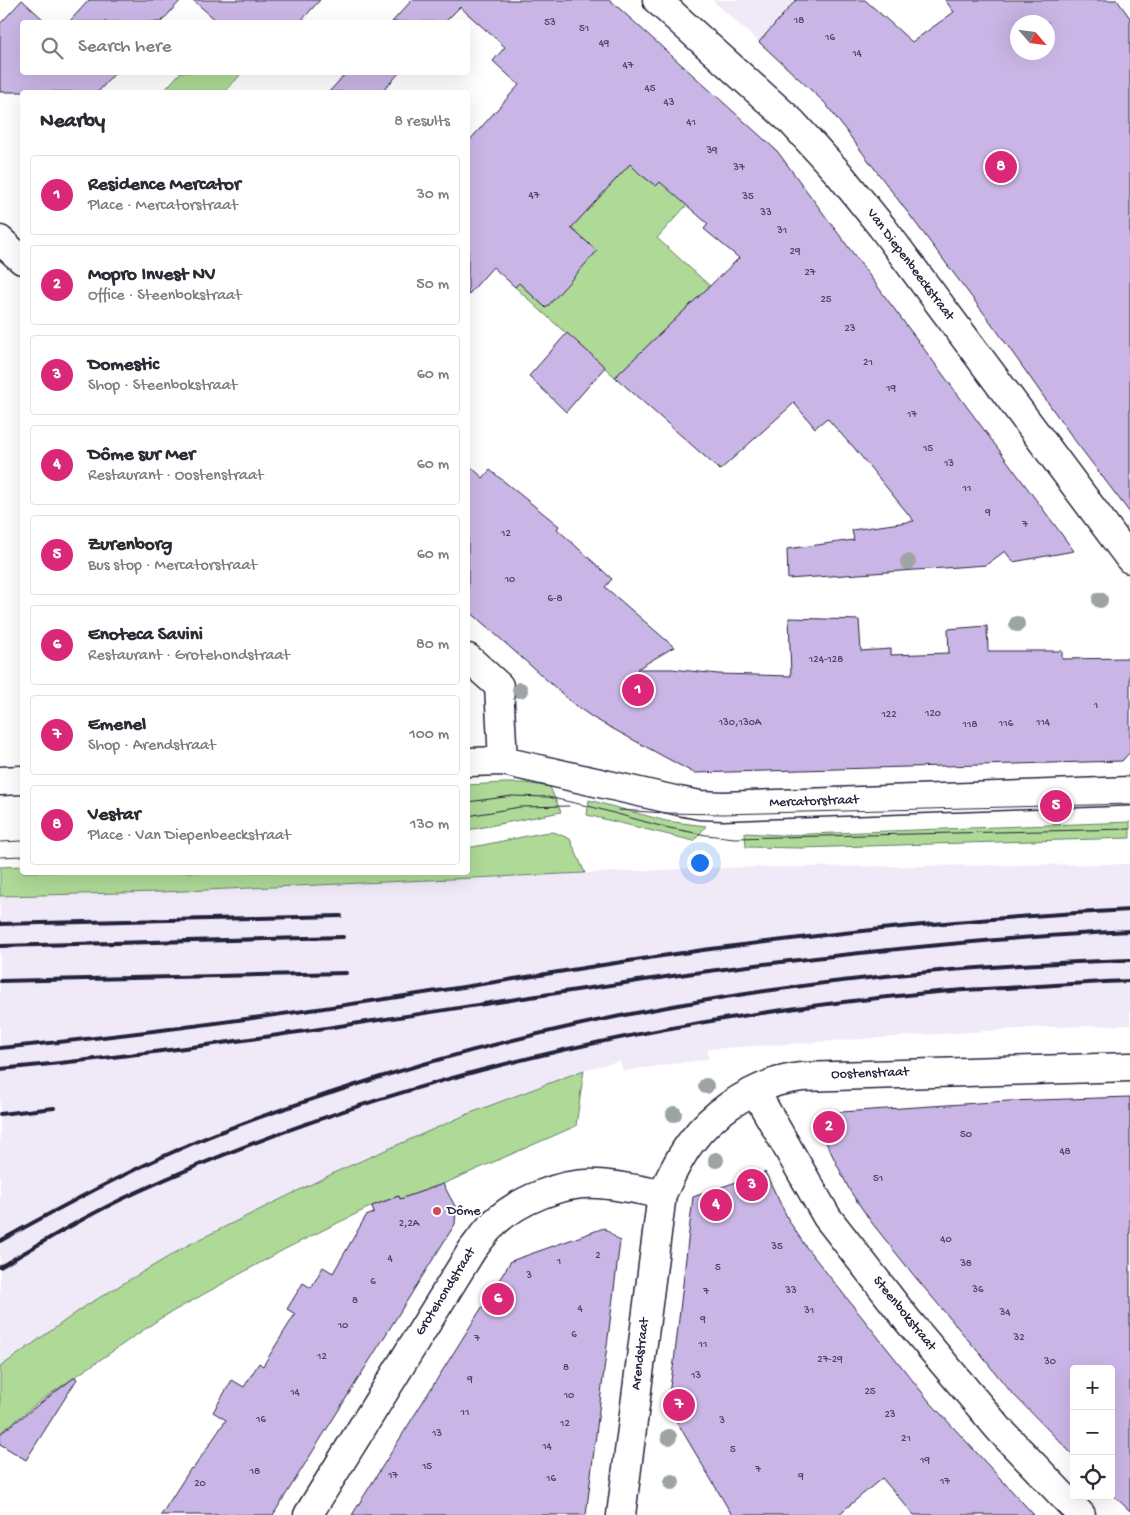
<!DOCTYPE html>
<html lang="en">
<head>
<meta charset="utf-8">
<style>
	:root { --surface:#fff; --page:#f7f7f7; --text:#2b2b33; --muted:#7c7c81; --line:#e1e1e2; --accent:#db2777 }
	body { margin:0; font-family:"Gochi Hand",sans-serif; background:var(--page); color:var(--text) }
	.controls { position:absolute; right:15px; bottom:15px; display:grid; overflow:hidden; border-radius:5px; box-shadow:0 5px 20px #0002 }
	.controls button { width:45px; height:45px; display:grid; place-items:center; padding:0; border:0; border-bottom:1px solid var(--line); background:var(--surface); color:var(--text); font:25px sans-serif }
	.compass { position:absolute; left:1010px; top:15px; width:45px; height:45px; border-radius:50%; background:var(--surface); box-shadow:0 5px 20px #0002; rotate:118deg }
	.you { position:absolute; left:699px; top:862px; width:18px; height:18px; margin:-12px; border:4px solid #fff; border-radius:50%; background:#1a73e8; box-shadow:0 0 0 8px #1a73e833 }
	.badge { display:grid; place-items:center; width:32px; height:32px; border-radius:50%; background:var(--accent); color:#fff; font-size:16px; font-weight:700 }
	.pin { position:absolute; translate:-50% -50%; border:2px solid #fff; box-shadow:0 1px 5px #0006 }
	.list { margin:0; padding:0; list-style:none }
	h2 { display:flex; justify-content:space-between; align-items:center; height:65px; margin:0; padding:0 20px; font-size:21px }
	h2 small { font-size:16px; font-weight:400; color:var(--muted) }
	.list li { display:grid; grid-template-columns:32px 1fr auto; gap:15px; align-items:center; box-sizing:border-box; height:80px; margin:0 10px 10px; padding:0 10px; border:1px solid var(--line); border-radius:5px }
	.list b { display:block; font-size:19px; white-space:nowrap }
	.list p { margin:0; font-size:16px; white-space:nowrap; color:var(--muted) }
	.list em { font-size:16px; font-style:normal; color:var(--muted) }
	.icon { flex:none; width:28px; height:28px; fill:none; stroke:currentColor; stroke-width:2; stroke-linecap:round; stroke-linejoin:round }
	.map { position:relative; flex:none; width:1130px; height:1515px; overflow:hidden }
	.search { position:absolute; background:var(--surface); box-shadow:0 5px 20px #0002; left:20px; top:20px; width:450px; height:55px; display:flex; align-items:center; gap:12px; box-sizing:border-box; padding:0 18px; border-radius:5px; color:var(--muted); font-size:19px }
	.panel { position:absolute; background:var(--surface); box-shadow:0 5px 20px #0002; left:20px; top:90px; width:450px; height:785px; border-radius:5px }
	.map>svg:first-child { display:block }
	.built { fill:#efe9f8 }
	.green { fill:#aed997; stroke:#687e69 }
	.building { fill:#cab6e6; stroke:#22223b; fill-rule:evenodd }
	.lines { fill:none; stroke-linecap:round; stroke-linejoin:round }
	.minor-casing { stroke:#22223b; stroke-width:31 }
	.minor { stroke:#fff; stroke-width:28 }
	.tram { stroke:#22223b; stroke-width:1 }
	.rail { stroke:#22223b; stroke-width:4 }
	.tree { fill:#9da4a3 }
	.poi-dot { fill:#d1495b; stroke:#fff; stroke-width:2 }
	.labels { text-anchor:middle; dominant-baseline:central; stroke-width:4; stroke-linejoin:round; paint-order:stroke }
	.number-label { font-size:11px; fill:#4c4766 }
	.street-label { font-size:14px; fill:#22223b; stroke:#fff }
	.poi-label { font-size:14px; fill:#22223b; stroke:#fff; text-anchor:start }
</style>
</head>
<body>
<div class="map">
<svg width="1130" height="1515" viewBox="0 0 1130 1515">
	<rect width="100%" height="100%" fill="#fff"/>
	<filter id="ink" filterUnits="userSpaceOnUse"><feTurbulence type="fractalNoise" baseFrequency=".02" numOctaves="2"/><feDisplacementMap in="SourceGraphic" scale="10" xChannelSelector="R" yChannelSelector="G"/><feConvolveMatrix kernelMatrix="1 2 1 2 8 2 1 2 1" color-interpolation-filters="sRGB"/></filter>
	<g filter="url(#ink)">
		<path class="built" d="M 712,0 L 796,0 L 759,42 Z
			M 1130,864 L 1130,1025 L 1048,1027 L 708,1049 L 708,1059 L 623,1071 L 620,1061 L 584,1070 L 468,1114 L 338,1171 L 190,1244 L 87,1305 L 0,1367 L 0,896 L 161,892 L 703,868 Z"/>
		<path class="green" d="M 180,73 L 180,72 L 242,73 L 225,92 L 163,92 Z
			M 630,164 L 632,166 L 633,165 L 656,186 L 671,172 L 704,186 L 657,238 L 710,286 L 615,377 C 582,347 548,318 515,287 L 519,283 L 544,306 L 597,251 L 571,228 Z
			M 504,783 L 525,783 L 550,787 L 561,812 L 468,830 L 468,785 Z
			M 589,800 L 666,821 L 706,826 L 694,841 L 587,815 Z
			M 1130,822 L 1130,838 L 801,848 L 746,847 L 745,833 L 782,835 Z
			M 554,832 L 570,839 L 585,873 L 161,892 L 0,896 L 0,867 L 22,866 L 22,872 L 468,872 L 468,848 L 542,833 Z
			M 584,1070 L 576,1126 L 443,1184 L 400,1199 L 398,1196 L 372,1206 L 285,1249 L 161,1318 L 43,1399 L 0,1433 L 0,1367 L 87,1305 L 190,1244 L 338,1171 L 468,1114 Z"/>
		<path class="building" d="M 22,0 L 46,22 L 22,22 L 22,72 L 116,72 L 98,92 L 0,92 L 0,24 Z
			M 89,0 L 181,0 L 161,22 L 69,22 Z
			M 193,0 L 320,0 L 300,22 L 218,22 Z
			M 412,0 L 610,0 L 777,151 L 1074,551 L 1013,562 L 1005,551 L 986,565 L 788,579 L 787,549 L 854,540 L 852,530 L 914,521 L 851,444 L 850,444 L 827,418 L 815,428 L 794,403 L 720,470 L 615,377 L 739,258 L 704,229 L 708,224 L 660,182 L 656,186 L 640,174 L 630,164 L 571,228 L 597,251 L 546,308 L 519,283 L 515,287 L 493,267 L 468,295 L 468,142 L 519,85 L 493,61 L 505,47 L 460,7 L 445,22 L 392,22 Z
			M 796,0 L 865,0 L 912,42 L 954,12 L 945,0 L 1117,0 L 1130,18 L 1130,513 L 1073,438 L 995,328 L 825,103 L 759,42 ZM 1018,22 L 1048,22 L 1048,52 L 1018,52 Z
			M 347,72 L 400,72 L 382,92 L 329,92 Z
			M 567,333 L 605,367 L 566,412 L 529,376 Z
			M 468,464 L 483,478 L 490,470 L 559,526 L 557,529 L 612,579 L 605,587 L 674,647 L 637,669 L 672,669 L 718,674 L 791,676 L 789,618 L 859,620 L 861,651 L 891,649 L 891,655 L 949,653 L 948,629 L 987,626 L 988,651 L 1062,651 L 1062,659 L 1130,658 L 1130,752 L 1122,761 L 694,773 L 595,719 L 576,706 L 468,610 Z
			M 1130,1097 L 1130,1511 L 1111,1493 L 1111,1369 L 1074,1369 L 1074,1456 L 1010,1391 L 980,1354 L 916,1278 L 872,1223 L 850,1191 L 818,1126 L 826,1113 L 1008,1101 Z
			M 765,1172 L 789,1221 L 806,1247 L 929,1401 L 1034,1515 L 914,1515 L 882,1478 L 838,1515 L 732,1515 L 667,1405 L 674,1362 L 693,1197 Z
			M 443,1184 L 456,1208 L 455,1224 L 273,1515 L 161,1515 L 191,1468 L 193,1469 L 226,1420 L 213,1412 L 232,1380 L 244,1387 L 259,1363 L 263,1366 L 295,1314 L 287,1309 L 303,1283 L 311,1288 L 323,1267 L 333,1273 L 366,1216 L 374,1213 L 372,1206 L 399,1196 L 400,1199 Z
			M 604,1228 L 620,1241 L 586,1515 L 352,1515 L 511,1261 Z
			M 75,1377 L 77,1379 L 26,1460 L 0,1444 L 0,1434 Z"/>
		<g class="lines">
			<defs>
				<path id="minor" d="M 657,0 L 792,122 L 840,175 L 882,227 L 1130,559
					M 0,240 L 22,260
					M 468,658 L 499,686 L 503,761
					M 468,762 L 503,761 L 679,801 L 700,805 L 723,806 L 1130,791
					M 0,781 L 22,780
					M 755,1091 L 827,1217 L 908,1321 L 999,1429 L 1081,1515
					M 308,1515 L 472,1250 C 479,1241 486,1231 494,1223 C 519,1200 562,1182 597,1184 C 618,1185 640,1190 662,1194
					M 621,1515 L 662,1194 C 671,1176 679,1157 692,1141 C 712,1114 744,1093 776,1082 C 784,1080 793,1078 802,1077 L 1130,1067"/>
			</defs>
			<use href="#minor" class="minor-casing"/>
			<use href="#minor" class="minor"/>
			<path class="tram" d="M 468,802 L 512,796 L 548,797 L 592,807 L 664,827 L 706,835 L 735,838 L 1130,829
				M 619,810 L 664,813 L 723,814 L 1130,804
				M 468,816 L 520,807 L 569,806
				M 0,842 L 22,841
				M 0,857 L 22,856"/>
			<path class="rail" d="M 0,924 L 341,916
				M 0,946 L 343,937
				M 0,981 L 346,973
				M 0,1048 C 178,1031 356,1004 533,976 C 590,967 646,958 703,950 C 845,931 987,917 1130,910
				M 0,1069 C 238,1047 472,1003 709,971 C 848,953 989,938 1130,931
				M 0,1114 L 54,1108
				M 0,1241 C 57,1209 114,1178 173,1152 C 225,1128 280,1110 334,1092 C 590,1006 860,968 1130,960
				M 0,1267 C 44,1241 89,1214 135,1193 C 381,1080 649,1020 917,994 C 953,990 988,989 1024,987 C 1059,985 1095,982 1130,981"/>
		</g>
		<g class="tree">
			<circle cx="908" cy="562" r="8"/>
			<circle cx="1100" cy="600" r="8"/>
			<circle cx="1017" cy="624" r="8"/>
			<circle cx="520" cy="690" r="8"/>
			<circle cx="706" cy="1086" r="8"/>
			<circle cx="674" cy="1114" r="8"/>
			<circle cx="716" cy="1160" r="8"/>
			<circle cx="669" cy="1437" r="8"/>
			<circle cx="672" cy="1482" r="8"/>
		</g>
	</g>
	<circle class="poi-dot" cx="437" cy="1211" r="5"/>
	<g class="labels">
		<g class="number-label">
			<text x="799" y="21">18</text>
			<text x="550" y="23">53</text>
			<text x="584" y="29">51</text>
			<text x="830" y="38">16</text>
			<text x="604" y="44">49</text>
			<text x="857" y="54">14</text>
			<text x="628" y="66">47</text>
			<text x="650" y="89">45</text>
			<text x="669" y="103">43</text>
			<text x="691" y="123">41</text>
			<text x="712" y="151">39</text>
			<text x="739" y="168">37</text>
			<text x="534" y="196">47</text>
			<text x="748" y="197">35</text>
			<text x="766" y="213">33</text>
			<text x="782" y="231">31</text>
			<text x="795" y="252">29</text>
			<text x="810" y="273">27</text>
			<text x="826" y="300">25</text>
			<text x="850" y="329">23</text>
			<text x="868" y="363">21</text>
			<text x="891" y="389">19</text>
			<text x="912" y="415">17</text>
			<text x="928" y="449">15</text>
			<text x="949" y="464">13</text>
			<text x="967" y="489">11</text>
			<text x="988" y="513">9</text>
			<text x="1025" y="525">7</text>
			<text x="506" y="534">12</text>
			<text x="510" y="580">10</text>
			<text x="555" y="599">6-8</text>
			<text x="826" y="660">124-128</text>
			<text x="1096" y="706">1</text>
			<text x="933" y="714">120</text>
			<text x="889" y="715">122</text>
			<text x="740" y="723">130,130A</text>
			<text x="1043" y="723">114</text>
			<text x="1006" y="724">116</text>
			<text x="970" y="725">118</text>
			<text x="966" y="1135">50</text>
			<text x="1065" y="1152">48</text>
			<text x="878" y="1179">51</text>
			<text x="409" y="1224">2,2A</text>
			<text x="946" y="1240">40</text>
			<text x="777" y="1247">35</text>
			<text x="598" y="1256">2</text>
			<text x="390" y="1259">4</text>
			<text x="559" y="1262">1</text>
			<text x="966" y="1264">38</text>
			<text x="718" y="1268">5</text>
			<text x="529" y="1276">3</text>
			<text x="373" y="1282">6</text>
			<text x="978" y="1290">36</text>
			<text x="791" y="1291">33</text>
			<text x="706" y="1292">7</text>
			<text x="355" y="1301">8</text>
			<text x="580" y="1309">4</text>
			<text x="809" y="1311">31</text>
			<text x="1005" y="1313">34</text>
			<text x="703" y="1320">9</text>
			<text x="343" y="1326">10</text>
			<text x="574" y="1335">6</text>
			<text x="1019" y="1338">32</text>
			<text x="477" y="1339">7</text>
			<text x="703" y="1345">11</text>
			<text x="322" y="1357">12</text>
			<text x="830" y="1360">27-29</text>
			<text x="1050" y="1362">30</text>
			<text x="566" y="1368">8</text>
			<text x="696" y="1376">13</text>
			<text x="470" y="1380">9</text>
			<text x="870" y="1392">25</text>
			<text x="295" y="1393">14</text>
			<text x="569" y="1396">10</text>
			<text x="465" y="1413">11</text>
			<text x="890" y="1415">23</text>
			<text x="261" y="1420">16</text>
			<text x="722" y="1421">3</text>
			<text x="565" y="1424">12</text>
			<text x="437" y="1434">13</text>
			<text x="906" y="1439">21</text>
			<text x="547" y="1447">14</text>
			<text x="733" y="1450">5</text>
			<text x="925" y="1461">19</text>
			<text x="427" y="1467">15</text>
			<text x="758" y="1470">7</text>
			<text x="255" y="1472">18</text>
			<text x="393" y="1476">17</text>
			<text x="801" y="1477">9</text>
			<text x="551" y="1479">16</text>
			<text x="945" y="1482">17</text>
			<text x="200" y="1484">20</text>
		</g>
		<g class="street-label">
			<text transform="translate(910 265) rotate(53)">Van Diepenbeeckstraat</text>
			<text transform="translate(814 802) rotate(-2)">Mercatorstraat</text>
			<text transform="translate(870 1074) rotate(-2)">Oostenstraat</text>
			<text transform="translate(446 1292) rotate(-58)">Grotehondstraat</text>
			<text transform="translate(904 1314) rotate(51)">Steenbokstraat</text>
			<text transform="translate(641 1354) rotate(-83)">Arendstraat</text>
		</g>
		<g class="poi-label">
			<text x="447" y="1211">Dôme</text>
		</g>
	</g>
</svg>
<div class="controls">
<button>+</button>
<button>−</button>
<button><svg class="icon" aria-label="locate" viewBox="0 0 24 24"><circle cx="12" cy="12" r="6"/><path d="M12 2v4M12 18v4M2 12h4M18 12h4"/></svg></button>
</div>
<svg class="compass" viewBox="-18 -18 36 36"><path d="M0-13l5 13h-10z" fill="#e53935"/><path d="M0 13l5-13h-10z" fill="#7c7c81"/></svg>
<div class="you"></div>
<div class="pin badge" style="left:638px;top:690px">1</div>
<div class="pin badge" style="left:829px;top:1127px">2</div>
<div class="pin badge" style="left:752px;top:1185px">3</div>
<div class="pin badge" style="left:716px;top:1205px">4</div>
<div class="pin badge" style="left:1056px;top:806px">5</div>
<div class="pin badge" style="left:498px;top:1299px">6</div>
<div class="pin badge" style="left:679px;top:1405px">7</div>
<div class="pin badge" style="left:1001px;top:167px">8</div>
<div class="search"><svg class="icon" aria-label="search" viewBox="0 0 24 24"><circle cx="10" cy="10" r="6"/><path d="M15 15l6 6"/></svg>Search here</div>
<section class="panel">
<h2>Nearby<small>8 results</small></h2>
<ul class="list">
<li><span class="badge">1</span><div><b>Residence Mercator</b><p>Place · Mercatorstraat</p></div><em>30 m</em></li>
<li><span class="badge">2</span><div><b>Mopro Invest NV</b><p>Office · Steenbokstraat</p></div><em>50 m</em></li>
<li><span class="badge">3</span><div><b>Domestic</b><p>Shop · Steenbokstraat</p></div><em>60 m</em></li>
<li><span class="badge">4</span><div><b>Dôme sur Mer</b><p>Restaurant · Oostenstraat</p></div><em>60 m</em></li>
<li><span class="badge">5</span><div><b>Zurenborg</b><p>Bus stop · Mercatorstraat</p></div><em>60 m</em></li>
<li><span class="badge">6</span><div><b>Enoteca Savini</b><p>Restaurant · Grotehondstraat</p></div><em>80 m</em></li>
<li><span class="badge">7</span><div><b>Emenel</b><p>Shop · Arendstraat</p></div><em>100 m</em></li>
<li><span class="badge">8</span><div><b>Vestar</b><p>Place · Van Diepenbeeckstraat</p></div><em>130 m</em></li>
</ul>
</section>
</div>
</body>
</html>
